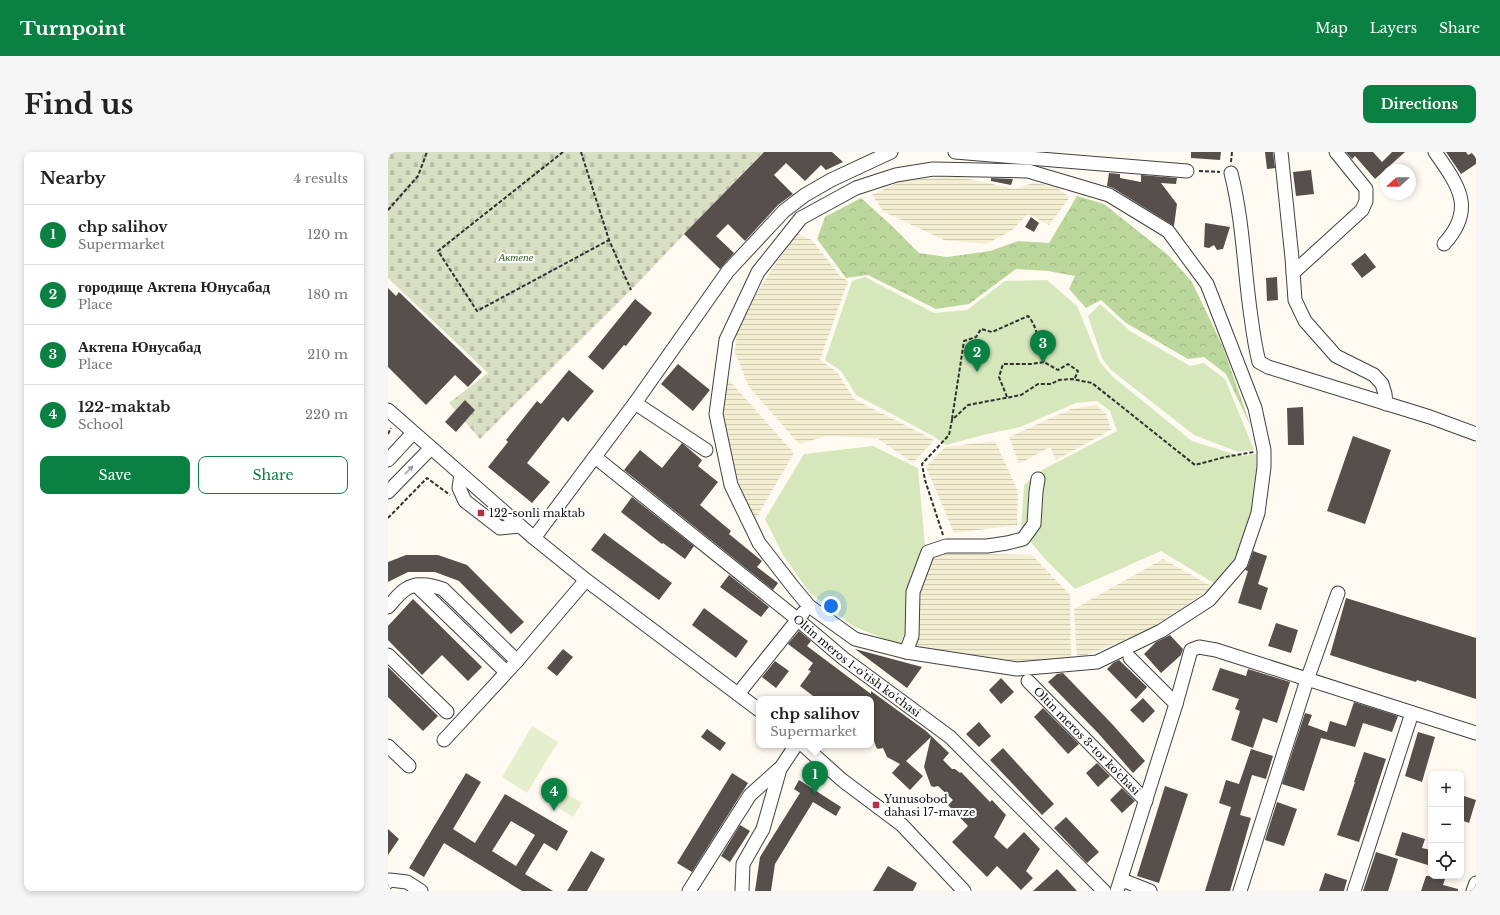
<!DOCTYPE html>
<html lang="en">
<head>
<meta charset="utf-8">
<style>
	:root { --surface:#fff; --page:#f6f6f6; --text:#222; --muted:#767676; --line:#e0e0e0; --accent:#0b8043 }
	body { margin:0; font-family:"Libre Baskerville",serif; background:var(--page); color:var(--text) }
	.controls { position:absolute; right:12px; bottom:12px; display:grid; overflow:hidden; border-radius:8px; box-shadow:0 2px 6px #0003 }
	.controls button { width:36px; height:36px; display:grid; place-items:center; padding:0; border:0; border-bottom:1px solid var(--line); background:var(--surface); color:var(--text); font:20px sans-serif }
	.compass { position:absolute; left:992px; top:12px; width:36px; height:36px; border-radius:50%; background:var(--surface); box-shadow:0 2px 6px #0003; rotate:249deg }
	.you { position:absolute; left:443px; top:454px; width:14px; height:14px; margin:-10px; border:3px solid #fff; border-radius:50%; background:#1a73e8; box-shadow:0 0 0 6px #1a73e833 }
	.badge { display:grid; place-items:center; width:26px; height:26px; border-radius:50%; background:var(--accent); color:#fff; font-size:13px; font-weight:700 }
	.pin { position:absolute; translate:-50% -33px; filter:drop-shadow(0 1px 2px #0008) }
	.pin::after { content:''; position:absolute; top:21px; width:14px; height:12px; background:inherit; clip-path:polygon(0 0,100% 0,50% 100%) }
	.popup { position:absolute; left:368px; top:544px; width:118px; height:52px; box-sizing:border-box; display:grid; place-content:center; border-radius:8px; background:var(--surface); filter:drop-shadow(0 1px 3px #0005); font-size:13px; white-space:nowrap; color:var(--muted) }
	.popup b { font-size:15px; color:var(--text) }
	.popup::after { content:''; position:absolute; left:50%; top:100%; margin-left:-8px; border:8px solid transparent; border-top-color:var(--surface) }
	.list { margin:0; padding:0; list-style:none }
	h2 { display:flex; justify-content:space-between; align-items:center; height:52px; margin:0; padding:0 16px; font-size:17px }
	h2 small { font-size:13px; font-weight:400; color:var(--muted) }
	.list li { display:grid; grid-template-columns:26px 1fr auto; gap:12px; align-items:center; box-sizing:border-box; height:60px; padding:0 16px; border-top:1px solid var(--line) }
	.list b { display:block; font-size:15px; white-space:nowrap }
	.list p { margin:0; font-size:13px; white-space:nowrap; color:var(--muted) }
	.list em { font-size:13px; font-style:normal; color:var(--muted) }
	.actions { display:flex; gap:8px; padding:12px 16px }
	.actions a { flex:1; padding:9px 0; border:1px solid var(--accent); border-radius:8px; text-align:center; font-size:14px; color:var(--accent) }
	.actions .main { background:var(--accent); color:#fff }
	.icon { flex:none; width:22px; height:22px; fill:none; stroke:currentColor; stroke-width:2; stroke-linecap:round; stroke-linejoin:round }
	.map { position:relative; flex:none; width:1088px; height:739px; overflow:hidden; border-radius:8px }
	header { display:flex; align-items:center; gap:24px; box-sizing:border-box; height:56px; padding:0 20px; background:var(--accent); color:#fff }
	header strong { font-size:19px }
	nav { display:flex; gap:22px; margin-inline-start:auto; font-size:14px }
	.intro { display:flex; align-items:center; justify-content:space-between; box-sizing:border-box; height:96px; padding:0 24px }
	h1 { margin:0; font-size:28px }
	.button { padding:10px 18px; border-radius:8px; background:var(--accent); color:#fff; font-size:14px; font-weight:700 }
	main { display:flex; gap:24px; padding:0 24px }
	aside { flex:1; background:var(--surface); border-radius:8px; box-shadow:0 2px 6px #0003 }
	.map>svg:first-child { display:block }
	.farmland { fill:url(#farmland-rules) }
	.grass { fill:#d6e7bc }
	.forest { fill:url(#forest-crowns) }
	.cemetery { fill:url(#cemetery-stones) }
	.pitch { fill:#e6efcd }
	.building { fill:#564f4b; fill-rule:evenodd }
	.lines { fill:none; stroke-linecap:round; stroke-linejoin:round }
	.minor-casing { stroke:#414141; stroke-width:15 }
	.path { stroke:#303030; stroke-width:2; stroke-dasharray:4 2; stroke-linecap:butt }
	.minor { stroke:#fff; stroke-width:13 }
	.oneway { fill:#9f9f9f }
	.poi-dot { fill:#b62f42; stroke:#fff; stroke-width:1.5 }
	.labels { text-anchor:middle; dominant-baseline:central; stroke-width:4; stroke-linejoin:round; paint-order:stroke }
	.park-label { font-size:11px; font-style:italic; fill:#366222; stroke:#fff }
	.poi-label { font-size:11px; fill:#0e0e0e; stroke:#fff; text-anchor:start }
	.street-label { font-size:11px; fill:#0e0e0e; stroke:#fff }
</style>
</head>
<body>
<header>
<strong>Turnpoint</strong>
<nav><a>Map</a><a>Layers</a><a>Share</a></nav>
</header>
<div class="intro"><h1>Find us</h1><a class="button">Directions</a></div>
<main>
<aside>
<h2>Nearby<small>4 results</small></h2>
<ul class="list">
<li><span class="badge">1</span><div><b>chp salihov</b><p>Supermarket</p></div><em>120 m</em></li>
<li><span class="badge">2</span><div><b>городище Актепа Юнусабад</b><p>Place</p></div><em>180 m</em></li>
<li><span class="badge">3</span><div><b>Актепа Юнусабад</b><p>Place</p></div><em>210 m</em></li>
<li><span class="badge">4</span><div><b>122-maktab</b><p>School</p></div><em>220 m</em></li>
</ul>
<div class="actions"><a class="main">Save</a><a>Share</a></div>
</aside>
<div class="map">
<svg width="1088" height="739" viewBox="0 0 1088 739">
	<defs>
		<pattern id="farmland-rules" width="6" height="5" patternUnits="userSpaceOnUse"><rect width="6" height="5" fill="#f3edd2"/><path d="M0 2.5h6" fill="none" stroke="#cfcab3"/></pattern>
		<pattern id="forest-crowns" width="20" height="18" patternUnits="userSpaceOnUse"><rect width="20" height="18" fill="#bcd79c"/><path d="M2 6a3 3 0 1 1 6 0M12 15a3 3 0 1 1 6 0" fill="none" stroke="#a0b785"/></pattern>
		<pattern id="cemetery-stones" width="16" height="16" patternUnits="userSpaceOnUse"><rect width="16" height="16" fill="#d9dfc3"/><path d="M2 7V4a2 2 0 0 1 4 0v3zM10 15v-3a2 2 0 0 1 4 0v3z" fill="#b9bea6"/></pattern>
	</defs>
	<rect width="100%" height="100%" fill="#fefaf1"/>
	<path class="farmland" d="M 567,24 L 627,37 L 645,31 L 666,34 L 682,45 L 661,73 L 640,62 L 623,79 L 598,92 L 556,88 L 496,60 L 484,43 L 513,29 Z
		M 408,81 L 424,88 L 452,124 L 460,129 L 432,208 L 449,220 L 466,247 L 546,288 L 525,311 L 489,286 L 438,284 L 411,292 L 361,235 L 347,201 L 349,180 L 366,145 Z
		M 339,226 L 406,301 L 367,368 L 349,333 L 334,262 Z
		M 708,253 L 718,262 L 723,278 L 668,308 L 662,295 L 631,312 L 621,285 L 683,257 Z
		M 607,289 L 630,339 L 629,373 L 566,381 L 538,315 L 557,295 Z
		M 548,401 L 644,403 L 682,443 L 683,509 L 638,510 L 526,496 L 529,431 Z
		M 775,407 L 825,435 L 761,478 L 689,507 L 686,457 Z"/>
	<path class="grass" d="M 477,125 L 546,161 L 579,158 L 617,129 L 659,128 L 689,154 L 712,210 L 725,225 L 804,289 L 852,304 L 868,302 L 869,339 L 859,378 L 850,406 L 829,433 L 773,399 L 687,437 L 656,406 L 633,378 L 636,333 L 654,318 L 729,279 L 722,259 L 709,249 L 688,251 L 632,275 L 599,282 L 558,293 L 545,284 L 468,243 L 453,219 L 437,208 L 464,129 Z
		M 712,152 L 742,179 L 802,214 L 816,211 L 837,227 L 866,298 L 850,300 L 806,283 L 723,218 L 714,206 L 700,164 Z
		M 485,294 L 530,316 L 537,394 L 520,432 L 518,479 L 511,493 L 465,474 L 421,440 L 395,403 L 377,367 L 416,302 Z"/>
	<path class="forest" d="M 689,44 L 716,52 L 780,103 L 804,130 L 835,195 L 863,275 L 838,222 L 816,205 L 800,207 L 738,171 L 713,148 L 698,156 L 681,137 L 687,124 L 660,119 L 628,117 L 581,152 L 548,157 L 480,123 L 458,126 L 429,87 L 437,65 L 473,46 L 505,75 L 531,101 L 559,105 L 602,99 L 630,89 L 661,91 Z"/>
	<path class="cemetery" d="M 0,0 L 375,0 L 243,138 L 92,287 L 61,251 L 100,221 L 0,126 Z"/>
	<path class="pitch" d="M 144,574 L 170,590 L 139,641 L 114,625 Z
		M 163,632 L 194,651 L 185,665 L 154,646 Z"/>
	<path class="building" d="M 376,0 L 444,0 L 455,10 L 438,18 L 433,13 L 417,29 L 398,11 L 386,23 L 405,42 L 390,53 L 357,89 L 340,72 L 328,84 L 346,101 L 332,117 L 296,82 Z
		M 803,0 L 833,0 L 832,8 L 803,6 Z
		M 877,0 L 885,0 L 887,16 L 879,17 Z
		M 958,0 L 985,0 L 994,10 L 1004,0 L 1017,0 L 987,27 L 967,4 L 964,7 Z
		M 1058,0 L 1078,0 L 1080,3 L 1084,1 L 1088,6 L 1088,12 L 1073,22 Z
		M 923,18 L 926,42 L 908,44 L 905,20 Z
		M 721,21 L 732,22 L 732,26 L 753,30 L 753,23 L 789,26 L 788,32 L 773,31 L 789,52 L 786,74 L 725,36 L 719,34 Z
		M 603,26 L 625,27 L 623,33 L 603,29 Z
		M 643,65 L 651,71 L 646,80 L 637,75 Z
		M 817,71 L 842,75 L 835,97 L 829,98 L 826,93 L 821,96 L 816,95 Z
		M 977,101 L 988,115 L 974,126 L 963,112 Z
		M 889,125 L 890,148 L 879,149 L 878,126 Z
		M 0,136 L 8,144 L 11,140 L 94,220 L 80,235 L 67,223 L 38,253 L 0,215 Z
		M 247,147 L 264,161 L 238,194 L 236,193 L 215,218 L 200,205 Z
		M 290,212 L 322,238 L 305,259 L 273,232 Z
		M 181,218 L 206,239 L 180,270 L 175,265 L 139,311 L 162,330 L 144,351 L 100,315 L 120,290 L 118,288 L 149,249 L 153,252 Z
		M 77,248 L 87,258 L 68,280 L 57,270 Z
		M 915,255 L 916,293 L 900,293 L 899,256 Z
		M 965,284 L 1003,298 L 977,372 L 939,359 Z
		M 294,291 L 314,308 L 310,314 L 330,330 L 312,353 L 343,379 L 341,382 L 374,409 L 369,415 L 390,431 L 385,438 L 236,318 L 252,298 L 274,316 Z
		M 244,345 L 306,394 L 297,407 L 275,391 L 274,392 L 233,360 Z
		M 216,381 L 284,431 L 271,448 L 203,398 Z
		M 865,399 L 879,404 L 870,432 L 880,436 L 873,458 L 850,451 L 860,419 L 857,418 L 860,414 Z
		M 18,403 L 50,403 L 79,413 L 136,470 L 123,482 L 71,429 L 47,420 L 20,420 L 0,430 L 0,410 Z
		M 341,423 L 381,455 L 373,465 L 332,435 Z
		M 958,446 L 1088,486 L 1088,547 L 1029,528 L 1028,530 L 998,521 L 942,503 Z
		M 25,447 L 94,515 L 80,529 L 54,503 L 34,523 L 0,488 L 0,474 Z
		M 316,456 L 360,489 L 348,506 L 304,473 Z
		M 888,471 L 910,478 L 903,501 L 880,494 Z
		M 411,479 L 423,489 L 419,494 L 483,542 L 483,539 L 538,579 L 561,601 L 555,608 L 564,617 L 567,617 L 572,621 L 573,620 L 602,650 L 604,648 L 618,663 L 606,685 L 619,697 L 636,680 L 652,697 L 638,719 L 645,726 L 633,738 L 609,714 L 599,725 L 564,690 L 580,674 L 560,653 L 565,648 L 550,634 L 546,635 L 543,634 L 536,615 L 543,585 L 518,609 L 535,624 L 522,638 L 504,621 L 512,612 L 499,605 L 495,596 L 490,597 L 488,595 L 483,579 L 483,547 L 429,547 L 412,534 L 423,519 L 420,518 L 425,511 L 400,492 Z
		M 782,483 L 795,497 L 793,503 L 773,521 L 756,502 L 768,490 Z
		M 175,497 L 185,505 L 169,524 L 159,516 Z
		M 467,497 L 534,515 L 519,536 Z
		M 731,508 L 759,535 L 748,547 L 719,517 L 725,511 Z
		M 387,509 L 401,519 L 388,536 L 374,525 Z
		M 0,515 L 50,564 L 35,579 L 0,545 Z
		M 832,516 L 858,524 L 860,517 L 902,530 L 889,571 L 875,566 L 865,596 L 843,588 L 852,559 L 847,557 L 851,547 L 824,538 Z
		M 675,521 L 725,573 L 757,609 L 745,621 L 710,581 L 660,530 L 669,522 Z
		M 613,526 L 626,540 L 613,552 L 601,538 Z
		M 755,546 L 767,559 L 755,571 L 742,558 Z
		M 966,550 L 1010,564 L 1004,580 L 975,571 L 967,595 L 933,586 L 916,639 L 894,632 L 917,561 L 924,563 L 920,573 L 939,580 L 942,569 L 958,574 Z
		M 655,556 L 691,592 L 680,602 L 646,565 Z
		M 591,570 L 603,584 L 591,595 L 578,582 Z
		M 319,577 L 338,591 L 332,599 L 313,585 Z
		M 1030,580 L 1047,585 L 1034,630 L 1017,624 Z
		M 615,596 L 666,652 L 654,663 L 602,608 Z
		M 863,597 L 885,604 L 878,627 L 864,623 L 852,663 L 863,666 L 842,739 L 817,739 L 843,655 L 831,651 L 838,628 L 851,632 Z
		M 976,600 L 998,607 L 971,690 L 949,683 L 967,630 L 966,630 Z
		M 709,611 L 722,624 L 710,635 L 698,621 Z
		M 78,621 L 93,630 L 65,677 L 87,691 L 117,642 L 180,679 L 169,699 L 156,691 L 137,722 L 165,739 L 134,739 L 56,691 L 36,725 L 21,716 ZM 123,669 L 147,683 L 128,714 L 104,699 Z
		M 344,621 L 360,631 L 304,720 L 289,711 Z
		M 411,628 L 453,655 L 448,664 L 425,650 L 387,712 L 383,739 L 367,739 L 372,705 L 412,641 L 406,637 Z
		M 777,634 L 800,642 L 771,731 L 749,724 Z
		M 734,636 L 747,649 L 734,661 L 722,648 Z
		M 1073,643 L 1088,648 L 1081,671 L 1073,668 Z
		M 889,650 L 909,657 L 896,694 L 877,688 Z
		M 678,665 L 711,700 L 699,711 L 666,676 Z
		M 352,673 L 362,679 L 342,710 L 333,704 Z
		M 0,677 L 11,687 L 0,703 Z
		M 1014,680 L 1037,687 L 1034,696 L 1043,698 L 1043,714 L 1007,703 Z
		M 203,699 L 217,707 L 199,739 L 179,739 Z
		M 988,700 L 1010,707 L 1003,730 L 1000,739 L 975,739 Z
		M 500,714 L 529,731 L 525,739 L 485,739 Z
		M 669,717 L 689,739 L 645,739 Z
		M 937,721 L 959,728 L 956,739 L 931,739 Z
		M 1038,724 L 1058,724 L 1055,733 L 1070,737 L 1070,739 L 1033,739 Z"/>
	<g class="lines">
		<defs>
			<g id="minor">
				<path d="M 567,0 L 799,19"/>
				<path d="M 893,0 L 904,106 L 907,148 L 917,169 L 948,204 L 986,223 L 994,232 L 997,242 L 998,252"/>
				<path d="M 1047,0 C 1071,34 1088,57 1056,92"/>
				<path d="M 545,17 L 640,19 L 721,43 L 780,79 L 819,132 L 867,256 L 876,298 L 876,315 L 870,361 L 853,411 L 821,448 L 773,479 L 709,510 L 629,517 L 518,500 L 467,487 L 421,454 L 406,436 L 371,391 L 343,333 L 328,262 L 338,188 L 370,120 L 413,66 L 468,36 L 508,23 Z"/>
				<path d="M 843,21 C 855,68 856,117 863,165 C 865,180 867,195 871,210 L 880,215 L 1042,265 L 1088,282"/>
				<path d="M 905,121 L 974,58 L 978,49 L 978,37 L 948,0"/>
				<path d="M 247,251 L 318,298"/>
				<path d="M 0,258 L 146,386 L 198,428 L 371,558"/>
				<path id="s1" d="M 207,305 L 409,467 L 455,506 L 562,585 L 716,739"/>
				<path d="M 0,308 L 25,281"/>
				<path d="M 73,322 L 71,336 L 77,349 L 112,376 L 132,374"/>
				<path d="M 0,340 L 43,296"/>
				<path d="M 146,386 L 247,251 L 340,119 L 396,59 L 417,43 L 443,28 L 503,0"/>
				<path d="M 28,433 L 118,520"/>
				<path d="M 0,455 C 5,450 11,441 18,437 C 29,430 44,433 55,437 L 129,509"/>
				<path d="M 518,500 L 524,484 L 525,440 L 540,400 L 558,394 L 599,394 L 619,391 L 635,387 L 646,372 L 648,340 L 650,327"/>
				<path d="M 0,503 L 59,560"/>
				<path id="s2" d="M 640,529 L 758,649"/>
				<path d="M 350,542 L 415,461"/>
				<path d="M 788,552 L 803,498 L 811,495 L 828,498 L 1088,581"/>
				<path d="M 56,588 L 129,509 L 198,428"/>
				<path d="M 415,593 L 454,628 L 514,673 L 576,739"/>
				<path d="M 0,594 L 21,614"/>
				<path d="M 734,728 L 762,739"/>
				<path d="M 0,730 L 2,728 L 19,730 L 33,739"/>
				<path d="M 301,739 L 362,643 L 391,617"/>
				<path d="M 354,739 L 355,712 L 375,677 L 392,617 L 408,593"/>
				<path d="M 729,739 L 788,552 L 742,506"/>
				<path d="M 852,739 L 919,528 L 950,441"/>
				<path d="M 966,739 L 1024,561"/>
				<path d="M 1085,739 L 1088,731"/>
			</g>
		</defs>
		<use href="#minor" class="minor-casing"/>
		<path class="path" d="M 175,0 L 50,99 L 89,159 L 221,88
			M 193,0 L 221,88 L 243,138
			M 843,10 L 844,0
			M 811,19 L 832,20
			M 0,58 L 30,24 L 39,0
			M 619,245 L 611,225 L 615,212 L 643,212 L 656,210 L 670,218 L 680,212 L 690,219 L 686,228
			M 564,267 L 576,189 L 588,185 L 593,177 L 604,180 L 640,164 C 651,176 650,195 656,210
			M 0,282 L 3,276
			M 0,366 L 39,326 L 62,343
			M 555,383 L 537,328 L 534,312 L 561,283 L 564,268 L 580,253 L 633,243 L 650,232 L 663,232 L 671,228 L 684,227 L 704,231 L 807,313 L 837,305 L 866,300"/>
		<use href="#minor" class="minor"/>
	</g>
	<defs><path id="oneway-solid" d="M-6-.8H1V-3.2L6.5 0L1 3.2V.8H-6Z"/></defs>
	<use class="oneway" href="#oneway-solid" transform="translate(21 318) rotate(-46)"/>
	<g class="poi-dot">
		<rect x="89" y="357" width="8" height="8" rx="2"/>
		<rect x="484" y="649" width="8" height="8" rx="2"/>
	</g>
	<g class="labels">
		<g class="park-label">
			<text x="128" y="105">Актепе</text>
		</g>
		<g class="poi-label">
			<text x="101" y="361">122-sonli maktab</text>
			<text x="496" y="647">Yunusobod<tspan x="496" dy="13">dahasi 17-mavze</tspan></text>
		</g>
		<g class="street-label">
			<text stroke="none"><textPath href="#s1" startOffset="335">Oltin meros 1-o'tish ko'chasi</textPath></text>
			<text stroke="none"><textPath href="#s2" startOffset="84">Oltin meros 3-tor ko'chasi</textPath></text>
		</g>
	</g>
</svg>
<div class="controls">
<button>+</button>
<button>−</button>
<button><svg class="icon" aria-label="locate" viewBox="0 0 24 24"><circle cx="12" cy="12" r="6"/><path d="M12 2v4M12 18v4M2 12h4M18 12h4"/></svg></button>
</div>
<svg class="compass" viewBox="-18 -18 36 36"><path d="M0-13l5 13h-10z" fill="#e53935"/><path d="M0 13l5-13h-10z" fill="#767676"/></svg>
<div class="you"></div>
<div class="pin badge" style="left:427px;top:642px">1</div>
<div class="popup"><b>chp salihov</b>Supermarket</div>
<div class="pin badge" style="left:589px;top:220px">2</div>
<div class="pin badge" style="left:655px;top:211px">3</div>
<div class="pin badge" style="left:166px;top:659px">4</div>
</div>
</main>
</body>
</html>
